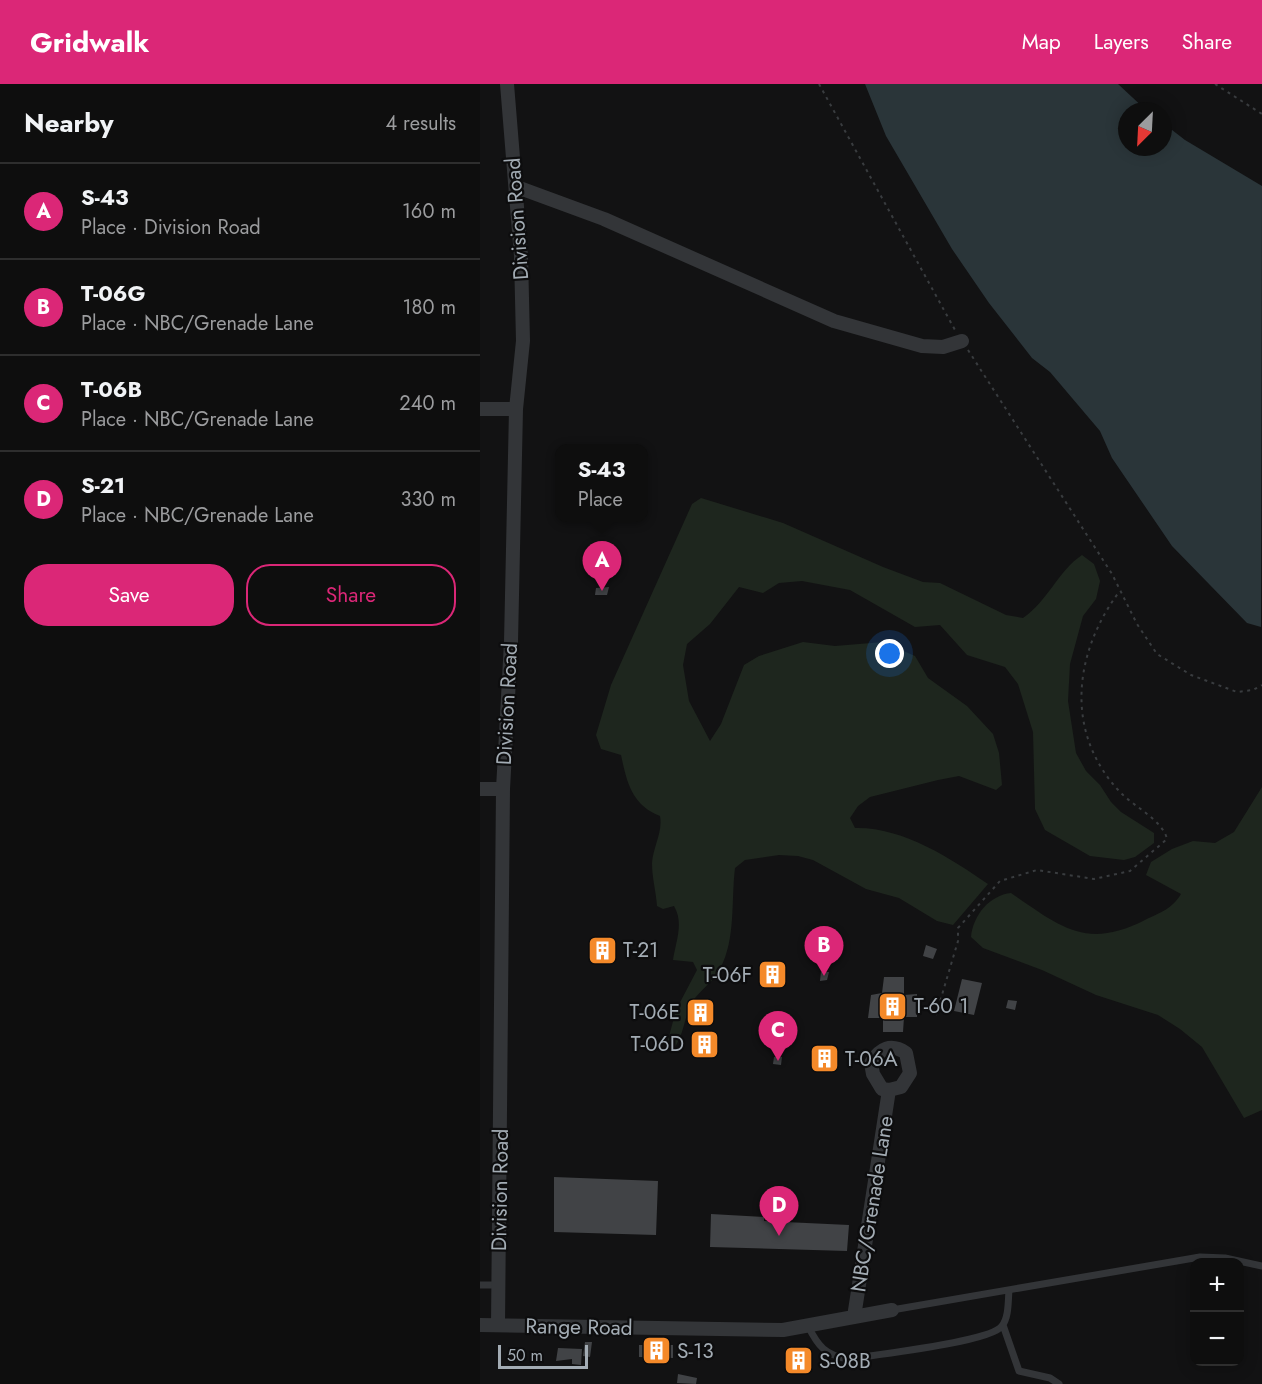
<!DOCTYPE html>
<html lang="en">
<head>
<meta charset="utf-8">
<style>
	:root { --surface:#0e0e0e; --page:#1c1c1c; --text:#f1f3f6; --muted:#9b9c9e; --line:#2e2e2e; --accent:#db2777 }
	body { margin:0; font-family:Jost,sans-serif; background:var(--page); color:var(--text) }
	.controls { position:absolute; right:18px; bottom:18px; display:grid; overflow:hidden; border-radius:12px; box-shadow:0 3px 15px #0003 }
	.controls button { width:54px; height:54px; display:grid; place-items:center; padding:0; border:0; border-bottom:2px solid var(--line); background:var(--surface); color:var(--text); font:30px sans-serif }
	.compass { position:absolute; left:638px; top:18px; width:54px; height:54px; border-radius:50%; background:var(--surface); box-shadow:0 3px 15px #0003; rotate:204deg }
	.scale { position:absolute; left:18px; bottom:15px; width:90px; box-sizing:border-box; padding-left:6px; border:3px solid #a3acb4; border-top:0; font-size:16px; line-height:21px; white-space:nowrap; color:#a3acb4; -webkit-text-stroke:4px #0d0d0e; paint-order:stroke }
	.you { position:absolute; left:410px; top:570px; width:21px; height:21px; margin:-15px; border:4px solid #fff; border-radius:50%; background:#1a73e8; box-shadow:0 0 0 9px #1a73e833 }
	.badge { display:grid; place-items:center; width:39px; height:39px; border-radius:50%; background:var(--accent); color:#fff; font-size:20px; font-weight:700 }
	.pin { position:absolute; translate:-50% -50px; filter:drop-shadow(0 2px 3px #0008) }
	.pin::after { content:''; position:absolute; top:32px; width:21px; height:18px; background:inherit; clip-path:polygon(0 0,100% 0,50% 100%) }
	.popup { position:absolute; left:75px; top:360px; width:93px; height:78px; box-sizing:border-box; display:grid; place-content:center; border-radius:12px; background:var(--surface); filter:drop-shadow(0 2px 4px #0005); font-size:20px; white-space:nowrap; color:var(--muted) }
	.popup b { font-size:22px; color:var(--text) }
	.popup::after { content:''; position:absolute; left:50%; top:100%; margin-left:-12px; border:12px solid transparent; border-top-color:var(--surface) }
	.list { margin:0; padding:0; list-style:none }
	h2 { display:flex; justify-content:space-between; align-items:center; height:78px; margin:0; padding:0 24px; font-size:26px }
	h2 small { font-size:20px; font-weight:400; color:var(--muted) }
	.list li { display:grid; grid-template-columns:39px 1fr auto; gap:18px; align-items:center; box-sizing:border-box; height:96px; padding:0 24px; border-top:2px solid var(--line) }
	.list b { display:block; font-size:22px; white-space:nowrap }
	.list p { margin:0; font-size:20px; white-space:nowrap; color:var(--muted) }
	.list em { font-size:20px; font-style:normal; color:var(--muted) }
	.actions { display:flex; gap:12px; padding:18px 24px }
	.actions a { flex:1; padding:14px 0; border:2px solid var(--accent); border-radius:24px; text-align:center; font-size:21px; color:var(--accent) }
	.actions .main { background:var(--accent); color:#fff }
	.map { position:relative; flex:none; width:782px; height:1300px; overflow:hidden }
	header { display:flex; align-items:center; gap:36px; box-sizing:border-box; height:84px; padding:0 30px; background:var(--accent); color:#fff }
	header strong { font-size:28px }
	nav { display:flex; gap:33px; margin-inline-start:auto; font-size:21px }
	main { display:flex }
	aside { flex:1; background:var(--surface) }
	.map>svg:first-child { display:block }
	.green { fill:#1e261e }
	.water { fill:#2a3539 }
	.building { fill:#414346 }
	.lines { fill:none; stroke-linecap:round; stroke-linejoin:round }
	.path { stroke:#393c3f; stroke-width:2; stroke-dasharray:3 4.5; stroke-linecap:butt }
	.lane { stroke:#333538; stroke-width:7 }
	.street { stroke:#333538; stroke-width:14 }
	.labels { text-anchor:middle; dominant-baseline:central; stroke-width:4.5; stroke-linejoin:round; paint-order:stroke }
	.street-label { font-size:21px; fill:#a3acb4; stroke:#0d0d0e }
	.poi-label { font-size:21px; fill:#a3acb4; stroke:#0d0d0e; text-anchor:start }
</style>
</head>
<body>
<header>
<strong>Gridwalk</strong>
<nav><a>Map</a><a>Layers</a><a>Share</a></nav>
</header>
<main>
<aside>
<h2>Nearby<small>4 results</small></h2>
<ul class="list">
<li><span class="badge">A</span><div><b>S-43</b><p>Place · Division Road</p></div><em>160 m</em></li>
<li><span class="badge">B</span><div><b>T-06G</b><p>Place · NBC/Grenade Lane</p></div><em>180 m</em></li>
<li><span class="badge">C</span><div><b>T-06B</b><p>Place · NBC/Grenade Lane</p></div><em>240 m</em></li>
<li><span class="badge">D</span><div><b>S-21</b><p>Place · NBC/Grenade Lane</p></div><em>330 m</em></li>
</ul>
<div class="actions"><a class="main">Save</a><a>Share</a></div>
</aside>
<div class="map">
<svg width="782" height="1300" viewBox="0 0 782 1300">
	<rect width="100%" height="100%" fill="#121213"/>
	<path class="green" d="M 221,414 L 303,439 L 403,483 L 443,498 L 460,499 L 526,531 L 543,534 C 568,517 578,487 602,471 L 614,480 L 620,497 L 616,515 L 603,532 L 590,580 L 588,617 L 596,669 L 606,687 L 620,701 L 631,718 L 641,728 L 674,749 L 674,759 L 655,773 L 644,776 L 610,772 L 565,746 L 555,725 L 553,648 L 538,600 L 525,583 L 487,571 L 460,541 L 435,543 L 370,506 L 322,497 L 299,499 L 283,509 L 259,503 L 230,540 L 207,560 L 203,581 L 209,617 L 230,657 L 241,640 L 264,581 L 279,572 L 323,558 L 355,562 L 403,558 L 435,572 L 448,594 L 487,622 L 513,650 L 519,669 L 522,701 L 516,706 L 479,692 L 458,696 L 390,713 L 378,722 L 370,734 L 375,744 C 423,743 470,774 508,800 L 473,841 L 457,837 L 419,814 L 386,805 L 333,776 L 318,772 L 299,771 L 265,776 L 255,784 C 251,817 256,855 240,885 C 234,898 218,907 211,920 C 204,935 204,949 195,963 L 187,960 L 196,926 L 217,886 L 213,878 L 193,876 C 196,857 204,839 194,822 L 183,825 L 177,822 C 176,807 172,794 172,779 C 173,763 183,748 180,732 C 152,721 147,699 141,671 L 121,665 L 116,651 L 131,601 L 212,420 Z
		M 782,703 L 782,1026 L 764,1034 L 722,963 L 700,945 L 678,931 L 616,911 L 562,886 L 503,864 L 491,853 C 493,831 510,811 531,809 C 581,843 606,866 665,836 C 681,828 692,825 701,810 L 666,791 L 671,778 L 692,765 L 713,757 L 735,759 L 754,748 Z"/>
	<path class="water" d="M 385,0 L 638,0 L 667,27 L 647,27 L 647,63 L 683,63 L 683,39 L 705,56 L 782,102 L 781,543 L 767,539 L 692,462 L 632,374 L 620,347 L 570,288 L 552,274 L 509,219 L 472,165 L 406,52 Z"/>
	<path class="building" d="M 129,503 L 127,511 L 115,511 L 116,504 Z
		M 123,853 L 127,877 L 121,879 L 117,855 Z
		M 446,861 L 457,865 L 453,875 L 443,872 Z
		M 341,888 L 349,888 L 347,896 L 340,897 Z
		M 404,893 L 424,893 L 424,911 L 437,910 L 437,933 L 424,933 L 423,948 L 403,948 L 403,934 L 388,934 L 391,911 L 402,909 Z
		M 482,895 L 502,899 L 494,931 L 474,927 Z
		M 528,916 L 537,917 L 535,926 L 526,924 Z
		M 223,955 L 230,957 L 228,965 L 221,964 Z
		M 340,972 L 348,972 L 347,980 L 340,979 Z
		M 294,973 L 302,973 L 301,981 L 293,980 Z
		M 74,1093 L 178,1097 L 176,1151 L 74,1148 Z
		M 231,1130 L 284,1133 L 284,1137 L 369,1141 L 367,1167 L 230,1163 Z
		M 105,1258 L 112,1258 L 110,1273 L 103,1272 Z
		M 159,1261 L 193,1261 L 193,1274 L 159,1273 Z
		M 78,1264 L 102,1265 L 101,1281 L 92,1280 L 92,1275 L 76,1277 Z
		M 198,1290 L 217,1294 L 216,1300 L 197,1299 Z"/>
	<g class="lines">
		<path class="path" d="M 339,0 L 475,246
			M 735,0 L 782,30
			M 488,266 L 632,490 L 657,540 L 677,570 L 711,591 L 757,608 L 773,606 L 782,601
			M 456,931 L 478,857 L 478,844 L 520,797 L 557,786 L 614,795 L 650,787 L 687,755 C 683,737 655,723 642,710 C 584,651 593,570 639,508"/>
		<path class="lane" d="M 0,1201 L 18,1201
			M 412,1226 L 720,1173 L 745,1174 L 782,1182
			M 523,1241 L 539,1287 L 570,1294 L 579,1300
			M 328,1242 C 338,1262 345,1271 368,1275 C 394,1271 511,1258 522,1242 C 529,1233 528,1217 529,1206"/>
		<path class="street" d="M 37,103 L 124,135 L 354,237 L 442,262 L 463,263 L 482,257
			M 0,325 L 36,325
			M 0,705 L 23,705
			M 374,1233 L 409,1006 L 421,1003 L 430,989 L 426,969 C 411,959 400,964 391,979 L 393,990 L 402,1005 L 409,1006
			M 0,1241 L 303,1246 L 412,1226
			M 18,1241 L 23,705 L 31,558 L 36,325 L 43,257 L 41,172 L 27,0"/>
	</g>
	<defs>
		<symbol id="building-square" viewBox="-11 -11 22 22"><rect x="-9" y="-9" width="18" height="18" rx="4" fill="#f48929" stroke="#0d0d0e"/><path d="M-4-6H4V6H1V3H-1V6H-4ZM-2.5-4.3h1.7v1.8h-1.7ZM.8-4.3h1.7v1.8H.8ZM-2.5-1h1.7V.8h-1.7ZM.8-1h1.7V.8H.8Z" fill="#fff"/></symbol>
	</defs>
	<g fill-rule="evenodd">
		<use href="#building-square" x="106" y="850" width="33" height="33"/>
		<use href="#building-square" x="276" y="874" width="33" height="33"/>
		<use href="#building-square" x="396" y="906" width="33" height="33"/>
		<use href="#building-square" x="204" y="912" width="33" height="33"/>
		<use href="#building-square" x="208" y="944" width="33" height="33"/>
		<use href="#building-square" x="328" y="958" width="33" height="33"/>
		<use href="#building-square" x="160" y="1250" width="33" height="33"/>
		<use href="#building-square" x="302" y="1260" width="33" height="33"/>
	</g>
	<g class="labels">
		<g class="street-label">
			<text transform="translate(37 135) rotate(-94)">Division Road</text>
			<text transform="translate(27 620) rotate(-87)">Division Road</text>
			<text transform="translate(20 1106) rotate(-89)">Division Road</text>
			<text transform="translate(392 1120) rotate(-81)">NBC/Grenade Lane</text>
			<text transform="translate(99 1243) rotate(1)">Range Road</text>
		</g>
		<g class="poi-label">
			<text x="143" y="866">T-21</text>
			<text x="272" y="891" text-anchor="end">T-06F</text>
			<text x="434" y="922">T-60 1</text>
			<text x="200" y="928" text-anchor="end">T-06E</text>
			<text x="204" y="960" text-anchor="end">T-06D</text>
			<text x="365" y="975">T-06A</text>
			<text x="197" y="1267">S-13</text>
			<text x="339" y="1277">S-08B</text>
		</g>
	</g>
</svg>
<div class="controls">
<button>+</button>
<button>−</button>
</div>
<svg class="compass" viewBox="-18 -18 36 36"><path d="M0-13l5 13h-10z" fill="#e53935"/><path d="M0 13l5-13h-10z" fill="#9b9c9e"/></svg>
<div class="scale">50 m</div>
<div class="you"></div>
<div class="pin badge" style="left:122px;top:507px">A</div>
<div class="popup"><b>S-43</b>Place</div>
<div class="pin badge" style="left:344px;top:892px">B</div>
<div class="pin badge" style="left:298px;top:977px">C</div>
<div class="pin badge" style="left:299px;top:1152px">D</div>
</div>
</main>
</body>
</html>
